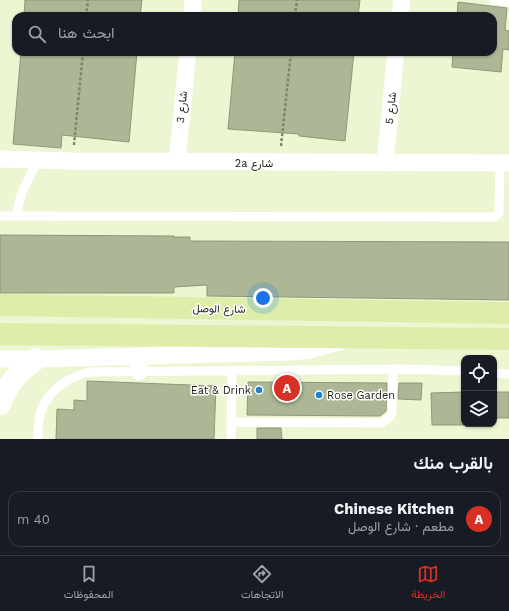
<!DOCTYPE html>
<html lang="ar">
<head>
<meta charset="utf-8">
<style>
	:root { --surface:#171b24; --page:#20242c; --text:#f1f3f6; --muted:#9ea1a6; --line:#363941; --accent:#d93025 }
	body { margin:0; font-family:"Work Sans",Vazirmatn,sans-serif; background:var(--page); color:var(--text); direction:rtl }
	.controls { position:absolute; right:12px; bottom:12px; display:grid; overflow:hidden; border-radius:8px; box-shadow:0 1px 3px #0004 }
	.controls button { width:36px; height:36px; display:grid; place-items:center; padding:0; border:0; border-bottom:1px solid var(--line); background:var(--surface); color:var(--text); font:20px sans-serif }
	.you { position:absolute; left:263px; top:298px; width:14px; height:14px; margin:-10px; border:3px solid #fff; border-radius:50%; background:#1a73e8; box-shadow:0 0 0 6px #1a73e833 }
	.badge { display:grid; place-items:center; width:26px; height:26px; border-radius:50%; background:var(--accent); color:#fff; font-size:13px; font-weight:700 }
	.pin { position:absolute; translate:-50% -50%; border:2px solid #fff; box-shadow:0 1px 4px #0006 }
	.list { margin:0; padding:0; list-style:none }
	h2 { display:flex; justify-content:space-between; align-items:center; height:52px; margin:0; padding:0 16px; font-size:17px }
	h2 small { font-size:13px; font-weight:400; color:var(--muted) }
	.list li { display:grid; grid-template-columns:26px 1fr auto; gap:12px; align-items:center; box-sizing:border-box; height:56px; margin:0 8px 8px; padding:0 8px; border:1px solid var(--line); border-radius:12px }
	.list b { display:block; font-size:15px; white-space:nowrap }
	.list p { margin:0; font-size:13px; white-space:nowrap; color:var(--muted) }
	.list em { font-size:13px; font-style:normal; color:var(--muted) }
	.icon { flex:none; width:22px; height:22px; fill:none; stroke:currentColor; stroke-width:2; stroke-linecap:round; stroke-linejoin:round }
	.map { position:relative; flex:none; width:509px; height:439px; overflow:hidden; direction:ltr }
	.search { position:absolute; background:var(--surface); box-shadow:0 1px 3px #0004; left:12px; right:12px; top:12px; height:44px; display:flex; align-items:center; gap:10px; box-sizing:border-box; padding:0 14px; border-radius:12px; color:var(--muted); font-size:15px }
	.sheet { height:116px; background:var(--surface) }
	nav { display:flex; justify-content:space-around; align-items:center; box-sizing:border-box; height:56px; border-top:1px solid var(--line); background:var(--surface); font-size:11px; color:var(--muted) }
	nav a { display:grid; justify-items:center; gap:2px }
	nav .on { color:var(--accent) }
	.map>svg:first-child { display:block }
	.building { fill:#adb795; stroke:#8e9777 }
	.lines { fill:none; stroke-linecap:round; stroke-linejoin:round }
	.path { stroke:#7e856d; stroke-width:2.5; stroke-dasharray:3 2; stroke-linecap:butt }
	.lane { stroke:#fff; stroke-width:9 }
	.street { stroke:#fff; stroke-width:17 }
	.secondary { stroke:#fff; stroke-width:22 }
	.primary { stroke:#deeeaa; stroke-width:22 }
	.poi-dot { fill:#2082ce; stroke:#fff; stroke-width:1.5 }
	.labels { text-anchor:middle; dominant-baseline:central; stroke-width:3; stroke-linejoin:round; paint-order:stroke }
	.street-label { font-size:11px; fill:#191d10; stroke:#fff }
	.poi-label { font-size:11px; fill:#191d10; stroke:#fff; text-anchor:end }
</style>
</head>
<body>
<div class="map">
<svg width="509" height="439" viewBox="0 0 509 439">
	<rect width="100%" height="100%" fill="#ecf6d3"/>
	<path class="building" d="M 25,0 L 142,0 L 140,16 L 24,16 Z
		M 239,0 L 360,0 L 358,16 L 238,16 Z
		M 458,2 L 507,8 L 505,30 L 509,31 L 509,50 L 503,49 L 501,72 L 452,67 L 453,52 L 493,52 L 493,16 L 457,16 Z
		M 21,52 L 137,52 L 129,142 L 62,135 L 61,148 L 13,144 Z
		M 235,52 L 354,52 L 345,141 L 299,136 L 299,134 L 228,129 Z
		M 0,235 L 174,236 L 174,237 L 190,237 L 190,241 L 509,242 L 509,300 L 207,296 L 207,285 L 174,287 L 174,293 L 0,293 Z
		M 87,381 L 216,386 L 214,439 L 56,439 L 57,409 L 74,410 L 74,400 L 87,401 Z
		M 248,382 L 387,383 L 386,411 L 380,416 L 247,415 Z
		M 399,383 L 422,383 L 421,400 L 398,399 Z
		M 464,392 L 464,425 L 432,425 L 431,393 Z
		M 494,392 L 509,392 L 509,418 L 494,418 Z
		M 257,428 L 281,428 L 282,439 L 257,439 Z"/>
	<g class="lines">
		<path class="path" d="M 86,16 L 88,0
			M 295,16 L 297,0
			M 74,145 L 83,52
			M 281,146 L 291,52"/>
		<path class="lane" d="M 493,0 L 509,2
			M 0,216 L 494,217 L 498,215 L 499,211 L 500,163
			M 16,216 L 21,195 L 37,161
			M 494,373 L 509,374
			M 231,422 L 381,423 L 390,417 L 392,412 L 393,369
			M 38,439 C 38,433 38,426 39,420 C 43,394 65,378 89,372 L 407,369 L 464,371
			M 231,439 L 232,371"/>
		<path class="street" d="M 192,16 L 193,0
			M 400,16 L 402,0
			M 0,159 L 72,161 L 509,163
			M 177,162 L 188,52
			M 385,163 L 396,52
			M 139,356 L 139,372
			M 0,359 L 36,359 L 292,352 L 310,350 L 339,342"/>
		<path class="secondary" d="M 0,404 C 7,384 19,371 36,359"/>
		<path class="primary" d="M 0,305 L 509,313
			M 0,334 L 509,339"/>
	</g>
	<g class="poi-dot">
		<circle cx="259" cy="390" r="4"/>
		<circle cx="319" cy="395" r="4"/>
	</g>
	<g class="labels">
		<g class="street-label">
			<text transform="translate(182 107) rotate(-84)">شارع 3</text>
			<text transform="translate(391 108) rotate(-84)">شارع 5</text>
			<text x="254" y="163">2a شارع</text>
			<text transform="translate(219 309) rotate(1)">شارع الوصل</text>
		</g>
		<g class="poi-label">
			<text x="251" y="390">Eat &amp; Drink</text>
			<text x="327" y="395" text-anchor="start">Rose Garden</text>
		</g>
	</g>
</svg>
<div class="controls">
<button><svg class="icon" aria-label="locate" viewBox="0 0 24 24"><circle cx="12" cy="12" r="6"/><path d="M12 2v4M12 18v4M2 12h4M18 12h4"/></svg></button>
<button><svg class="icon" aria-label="layers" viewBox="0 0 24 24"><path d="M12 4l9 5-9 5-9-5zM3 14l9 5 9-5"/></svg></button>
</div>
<div class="you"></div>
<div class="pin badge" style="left:287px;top:388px">A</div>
<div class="search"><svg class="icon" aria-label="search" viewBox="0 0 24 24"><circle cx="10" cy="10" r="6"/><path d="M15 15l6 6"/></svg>ابحث هنا</div>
</div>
<section class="sheet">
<h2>بالقرب منك<small></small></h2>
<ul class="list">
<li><span class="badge">A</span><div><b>Chinese Kitchen</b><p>مطعم · شارع الوصل</p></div><em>40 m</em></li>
</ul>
</section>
<nav>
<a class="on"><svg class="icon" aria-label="map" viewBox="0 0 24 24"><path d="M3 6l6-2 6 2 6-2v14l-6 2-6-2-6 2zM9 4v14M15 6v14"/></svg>الخريطة</a>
<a><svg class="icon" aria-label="directions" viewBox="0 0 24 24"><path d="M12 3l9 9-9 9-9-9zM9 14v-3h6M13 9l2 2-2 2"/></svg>الاتجاهات</a>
<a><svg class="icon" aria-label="saved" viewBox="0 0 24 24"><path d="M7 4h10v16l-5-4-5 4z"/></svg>المحفوظات</a>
</nav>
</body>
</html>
